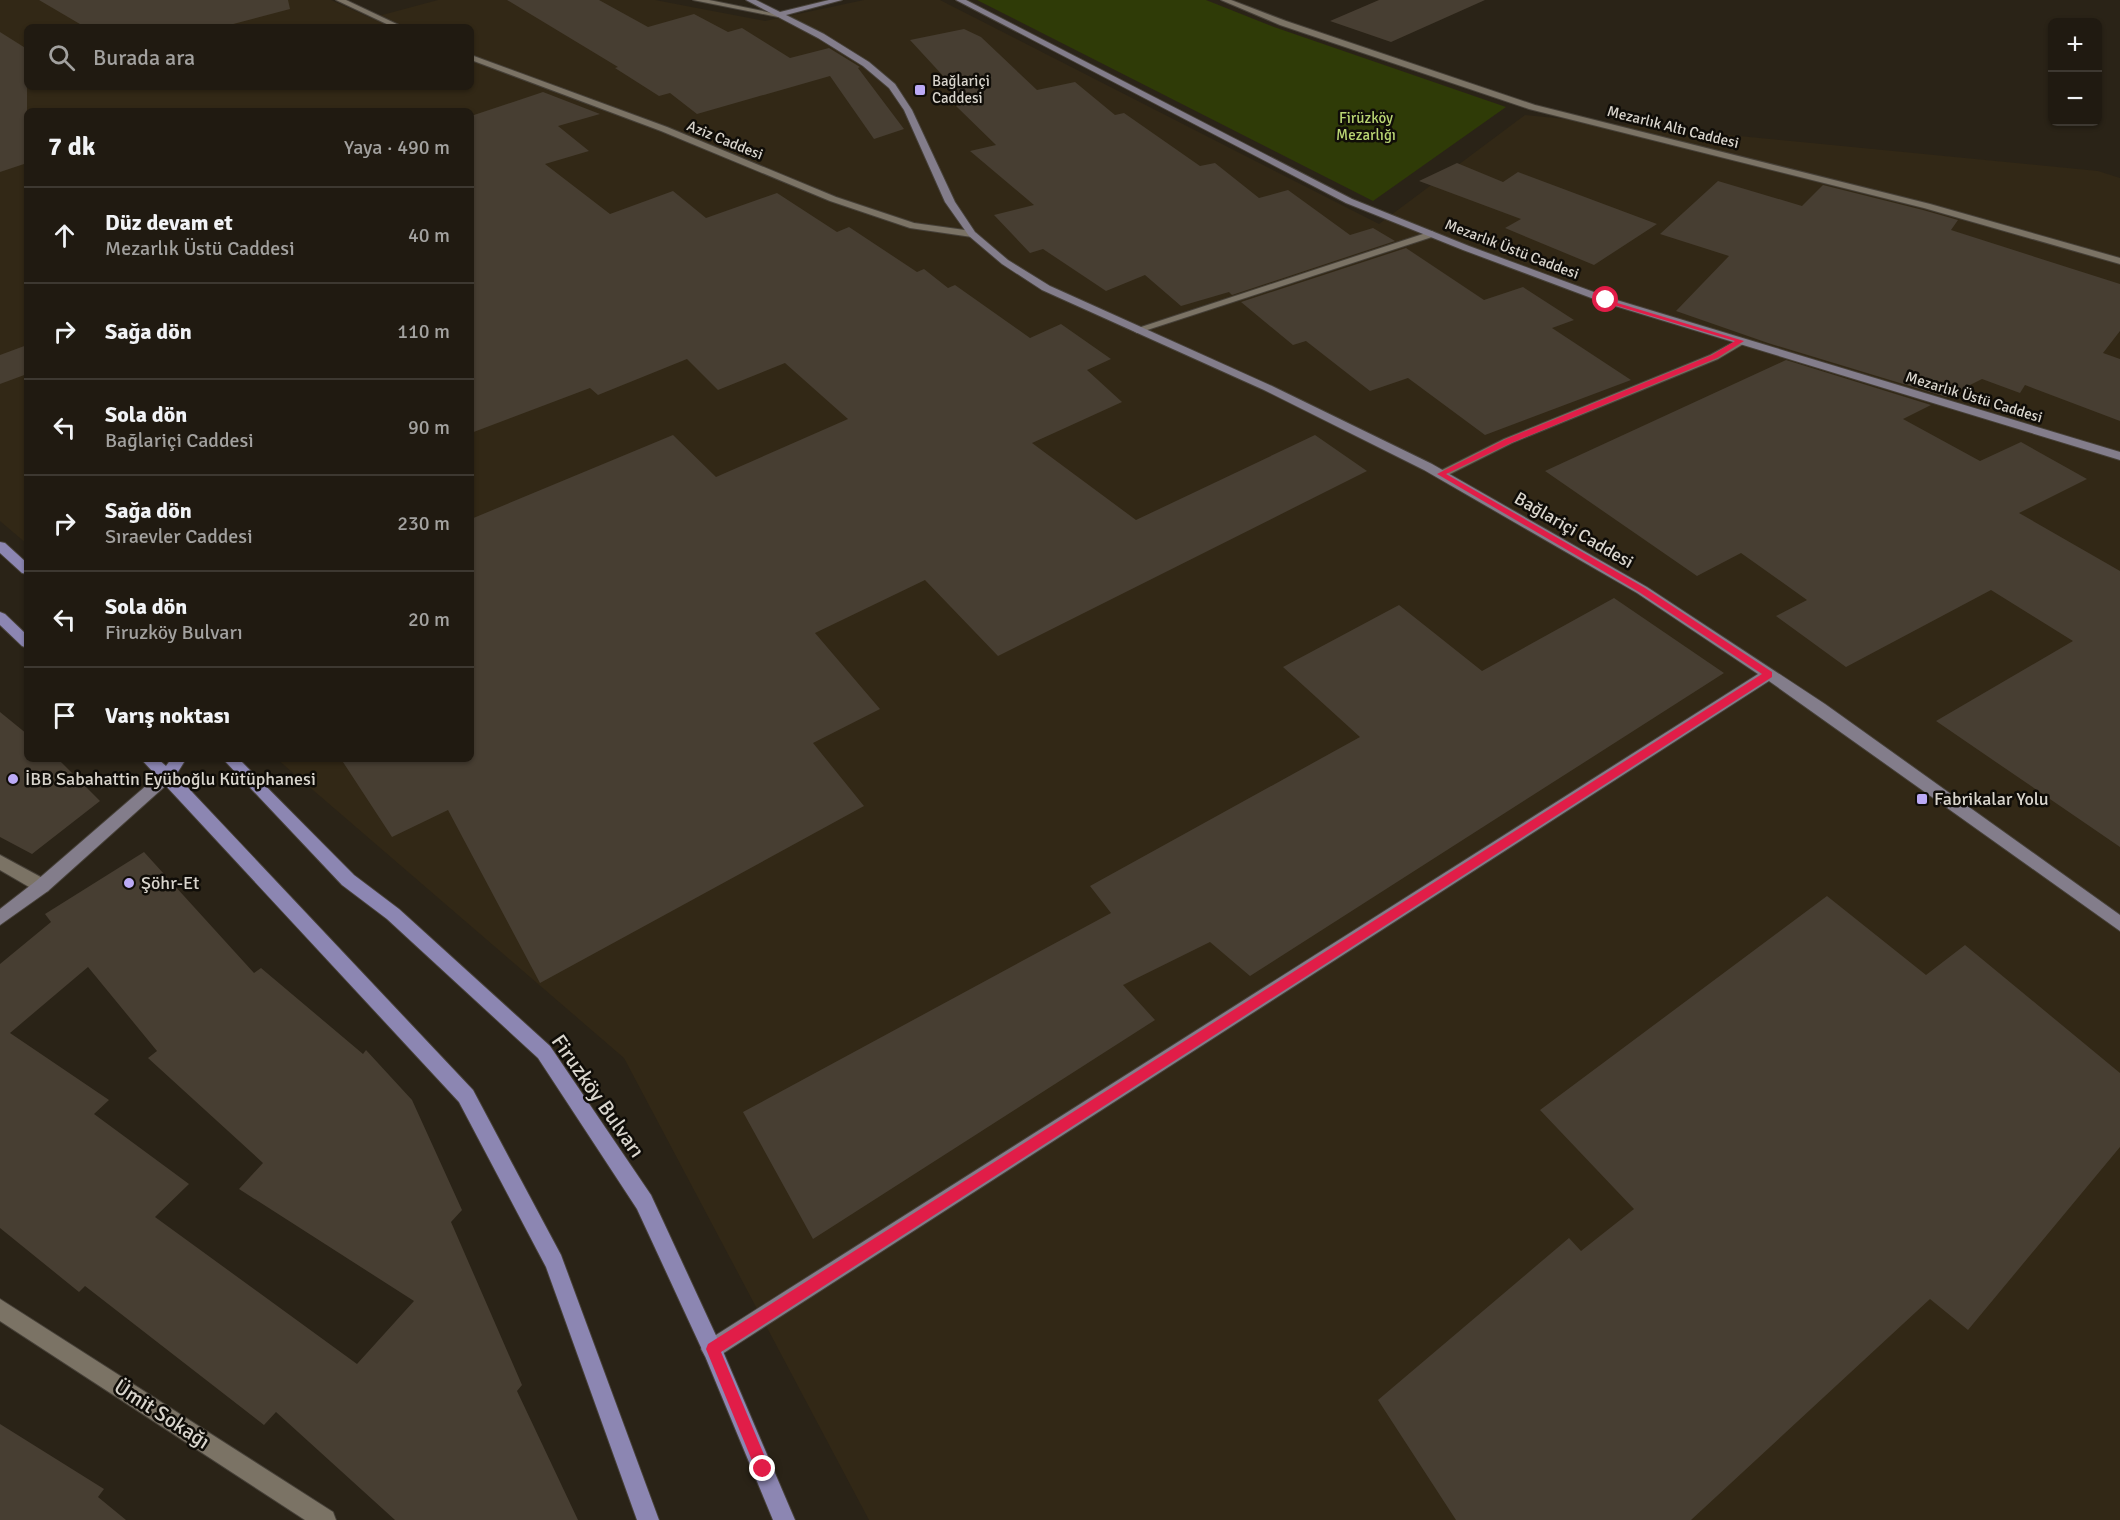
<!DOCTYPE html>
<html lang="tr">
<head>
<meta charset="utf-8">
<style>
	:root { --surface:#201a11; --page:#28231a; --text:#f1f3f6; --muted:#a2a19f; --line:#3d3831 }
	body { margin:0; font-family:Signika,sans-serif; background:var(--page); color:var(--text) }
	.controls { position:absolute; right:18px; top:18px; display:grid; overflow:hidden; border-radius:9px; box-shadow:0 2px 4px #0004 }
	.controls button { width:54px; height:54px; display:grid; place-items:center; padding:0; border:0; border-bottom:2px solid var(--line); background:var(--surface); color:var(--text); font:30px sans-serif }
	.stop { position:absolute; width:18px; height:18px; margin:-14px; border:4px solid #e11d48; border-radius:50%; background:#fff }
	.stop.end { background:#e11d48; border-color:#fff; box-shadow:0 2px 6px #0008 }
	.list { margin:0; padding:0; list-style:none }
	h2 { display:flex; justify-content:space-between; align-items:center; height:78px; margin:0; padding:0 24px; font-size:26px }
	h2 small { font-size:20px; font-weight:400; color:var(--muted) }
	.list li { display:grid; grid-template-columns:39px 1fr auto; gap:18px; align-items:center; box-sizing:border-box; height:96px; padding:0 24px; border-top:2px solid var(--line) }
	.list b { display:block; font-size:22px; white-space:nowrap }
	.list p { margin:0; font-size:20px; white-space:nowrap; color:var(--muted) }
	.list em { font-size:20px; font-style:normal; color:var(--muted) }
	.icon { flex:none; width:33px; height:33px; fill:none; stroke:currentColor; stroke-width:2; stroke-linecap:round; stroke-linejoin:round }
	.map { position:relative; flex:none; width:2120px; height:1520px; overflow:hidden }
	.search { position:absolute; background:var(--surface); box-shadow:0 2px 4px #0004; left:24px; top:24px; width:450px; height:66px; display:flex; align-items:center; gap:15px; box-sizing:border-box; padding:0 21px; border-radius:9px; color:var(--muted); font-size:22px }
	.panel { position:absolute; background:var(--surface); box-shadow:0 2px 4px #0004; left:24px; top:108px; width:450px; height:654px; border-radius:9px }
	.map>svg:first-child { display:block }
	.built { fill:#322816; fill-rule:evenodd }
	.green { fill:#2f3b07 }
	.building { fill:#473e32; fill-rule:evenodd }
	.lines { fill:none; stroke-linecap:round; stroke-linejoin:round }
	.street-casing { stroke:#464038; stroke-width:2 }
	.secondary-casing { stroke:#464038; stroke-width:2 }
	.primary-casing { stroke:#464038; stroke-width:2 }
	.street { fill:#7b7365; fill-rule:evenodd }
	.secondary { fill:#837d8b; fill-rule:evenodd }
	.primary { fill:#8c86b2; fill-rule:evenodd }
	.route { fill:#e11d48 }
	.poi-dot { fill:#bbaaf6; stroke:#100d08; stroke-width:2 }
	.labels { text-anchor:middle; dominant-baseline:central; stroke-width:5; stroke-linejoin:round; paint-order:stroke }
	.far-poi-label { font-size:15px; fill:#d9d5cd; stroke:#100d08; text-anchor:start }
	.far-park-label { font-size:15px; fill:#bad674; stroke:#100d08 }
	.far-street-label { font-size:15px; fill:#d9d5cd; stroke:#100d08 }
	.street-label { font-size:18px; fill:#d9d5cd; stroke:#100d08 }
	.poi-label { font-size:18px; fill:#d9d5cd; stroke:#100d08; text-anchor:start }
	.near-street-label { font-size:21px; fill:#d9d5cd; stroke:#100d08 }
</style>
</head>
<body>
<div class="map">
<svg width="2120" height="1520" viewBox="0 0 2120 1520">
	<rect width="100%" height="100%" fill="#2a2317"/>
	<path class="built" d="M 0,0 L 331,0 L 371,18 L 438,0 L 655,0 L 765,21 L 864,0 L 940,0 L 1379,224 L 1525,115 L 2098,171 L 2120,178 L 2120,1520 L 869,1520 L 624,1058 L 277,759 L 471,759 L 471,111 L 27,111 L 27,544 L 0,521 ZM 27,27 L 471,27 L 471,87 L 27,87 Z"/>
	<path class="green" d="M 977,0 L 1206,0 L 1274,27 L 1506,107 L 1373,201 Z"/>
	<path class="building" d="M 39,0 L 288,0 L 290,9 L 222,27 L 85,27 Z
		M 507,0 L 599,0 L 648,27 L 694,14 L 728,32 L 742,28 L 790,58 L 829,48 L 860,67 L 858,68 L 904,129 L 874,139 L 830,76 L 697,114 L 670,93 L 659,96 L 615,68 L 618,67 Z
		M 1379,0 L 1485,0 L 1391,42 L 1330,21 Z
		M 964,29 L 981,37 L 1037,90 L 1075,82 L 1115,115 L 1124,113 L 1200,166 L 1215,163 L 1259,198 L 1288,190 L 1350,235 L 1373,228 L 1395,241 L 1232,295 L 1229,292 L 1181,306 L 1145,275 L 1106,291 L 1043,249 L 1030,253 L 994,215 L 1034,205 L 970,151 L 996,145 L 956,106 L 969,104 L 910,40 Z
		M 0,32 L 27,49 L 27,163 L 0,172 Z
		M 543,92 L 600,114 L 558,126 L 589,151 L 545,164 L 610,214 L 673,191 L 706,218 L 777,193 L 837,232 L 849,227 L 917,272 L 924,269 L 948,288 L 955,285 L 1030,338 L 1061,324 L 1111,359 L 1087,370 L 1122,402 L 1032,443 L 1136,520 L 1315,435 L 1367,471 L 998,656 L 925,580 L 815,633 L 880,709 L 813,743 L 864,806 L 540,983 L 448,810 L 392,837 L 341,759 L 471,759 L 471,519 L 673,435 L 716,477 L 848,419 L 785,363 L 718,390 L 687,359 L 598,395 L 590,388 L 471,433 L 471,116 Z
		M 1457,163 L 1503,182 L 1518,172 L 1657,224 L 1594,265 L 1505,228 L 1521,219 L 1419,181 Z
		M 1718,181 L 1802,206 L 1823,185 L 1923,210 L 1958,220 L 1951,230 L 2120,284 L 2120,331 L 2103,353 L 2120,359 L 2120,421 L 2025,385 L 2020,393 L 1982,379 L 1946,397 L 1768,343 L 1676,311 L 1729,256 L 1660,234 Z
		M 1406,248 L 1484,300 L 1523,287 L 1574,320 L 1552,328 L 1631,380 L 1485,435 L 1408,378 L 1370,391 L 1306,341 L 1293,345 L 1241,302 Z
		M 27,345 L 27,374 L 0,384 L 0,355 Z
		M 1786,360 L 1931,405 L 1903,419 L 1980,461 L 2021,442 L 2087,479 L 2019,513 L 2120,571 L 2120,847 L 1936,721 L 2073,641 L 1991,590 L 1846,667 L 1776,616 L 1807,600 L 1741,553 L 1697,576 L 1545,471 Z
		M 1614,598 L 1724,673 L 1250,976 L 1210,942 L 1123,985 L 1155,1020 L 813,1239 L 743,1112 L 1111,913 L 1090,886 L 1360,737 L 1283,667 L 1399,605 L 1482,671 Z
		M 0,712 L 27,734 L 27,759 L 58,759 L 100,801 L 32,854 L 0,837 Z
		M 144,852 L 254,973 L 261,968 L 363,1054 L 366,1050 L 412,1100 L 462,1210 L 451,1222 L 522,1385 L 517,1391 L 578,1520 L 395,1520 L 276,1412 L 264,1425 L 85,1286 L 79,1292 L 0,1228 L 0,964 L 51,922 L 45,914 ZM 88,967 L 157,1051 L 148,1058 L 263,1163 L 239,1189 L 414,1301 L 357,1364 L 155,1217 L 189,1184 L 94,1114 L 109,1100 L 10,1033 Z
		M 1827,896 L 1926,975 L 1965,945 L 2120,1073 L 2120,1147 L 1968,1330 L 1930,1299 L 1691,1520 L 1456,1520 L 1378,1400 L 1569,1238 L 1581,1251 L 1634,1209 L 1540,1110 Z
		M 0,1424 L 104,1489 L 98,1497 L 126,1520 L 0,1520 Z"/>
	<g class="lines">
		<defs>
			<path id="street" d="M 336,0 L 346,0 L 403,27 L 393,27 Z
				M 693,0 L 709,0 L 782,15 L 778,17 Z
				M 1221,0 L 1231,0 L 1286,21 L 1535,105 L 1930,204 L 2120,258 L 2120,264 L 1924,208 L 1529,109 L 1280,25 Z
				M 471,55 L 667,127 L 836,197 L 914,223 L 972,231 L 977,234 L 972,237 L 910,228 L 830,201 L 661,131 L 471,60 Z
				M 1432,231 L 1437,234 L 1435,236 L 1141,332 L 1137,333 L 1132,330 Z
				M 1741,338 L 1746,341 L 1745,343 L 1718,359 L 1512,443 L 1444,477 L 1440,478 L 1434,474 L 1504,439 L 1710,355 Z
				M 0,855 L 48,881 L 50,886 L 48,891 L 42,893 L 36,891 L 0,870 Z
				M 0,1299 L 333,1512 L 336,1520 L 305,1520 L 0,1321 Z"/>
			<path id="secondary" d="M 746,0 L 756,0 L 780,12 L 829,0 L 842,0 L 786,15 L 824,34 L 869,62 L 895,84 L 912,110 L 955,202 L 975,232 L 1008,260 L 1050,286 L 1272,386 L 1432,464 L 1647,587 L 1825,704 L 2120,915 L 2120,931 L 1769,681 L 719,1356 L 712,1360 L 705,1356 L 701,1349 L 705,1342 L 1758,674 L 1637,593 L 1424,470 L 1264,390 L 1042,290 L 1002,264 L 969,236 L 945,202 L 904,110 L 889,88 L 863,66 L 818,38 Z
				M 956,0 L 966,0 L 1352,199 L 1469,246 L 1610,298 L 2120,452 L 2120,460 L 1602,302 L 1463,250 L 1346,203 Z
				M 167,770 L 172,772 L 175,776 L 172,780 L 48,891 L 0,925 L 0,909 L 36,881 L 162,772 Z"/>
			<path id="primary" d="M 0,542 L 5,543 L 27,563 L 27,574 L 22,573 L 0,553 Z
				M 0,612 L 5,614 L 27,635 L 27,648 L 22,646 L 0,625 Z
				M 141,759 L 158,759 L 166,766 L 171,759 L 186,759 L 176,775 L 473,1090 L 561,1255 L 659,1520 L 637,1520 L 546,1267 L 459,1102 Z
				M 223,759 L 239,759 L 354,875 L 399,909 L 550,1046 L 651,1195 L 719,1342 L 795,1520 L 773,1520 L 705,1356 L 637,1209 L 538,1058 L 387,919 L 342,885 Z"/>
		</defs>
		<use href="#street" class="street-casing"/>
		<use href="#secondary" class="secondary-casing"/>
		<use href="#primary" class="primary-casing"/>
		<use href="#street" class="street"/>
		<use href="#secondary" class="secondary"/>
		<use href="#primary" class="primary"/>
	</g>
	<path class="route" d="M 1604,299 L 1744,341 L 1717,358 L 1511,443 L 1446,474 L 1645,588 L 1772,672 L 1772,677 L 721,1352 L 770,1469 L 768,1475 L 763,1477 L 758,1475 L 706,1349 L 708,1344 L 1762,674 L 1639,592 L 1437,474 L 1506,439 L 1712,355 L 1735,341 L 1604,302 Z"/>
	<g class="poi-dot">
		<rect x="914" y="84" width="12" height="12" rx="3"/>
		<circle cx="13" cy="779" r="6"/>
		<rect x="1916" y="793" width="12" height="12" rx="3"/>
		<circle cx="129" cy="883" r="6"/>
	</g>
	<g class="labels">
		<g class="far-poi-label">
			<text x="932" y="81">Bağlariçi<tspan x="932" dy="17">Caddesi</tspan></text>
		</g>
		<g class="far-park-label">
			<text x="1366" y="118">Firüzköy<tspan x="1366" dy="17">Mezarlığı</tspan></text>
		</g>
		<g class="far-street-label">
			<text transform="translate(1673 127) rotate(14)">Mezarlık Altı Caddesi</text>
			<text transform="translate(725 140) rotate(22)">Aziz Caddesi</text>
			<text transform="translate(1512 249) rotate(21)">Mezarlık Üstü Caddesi</text>
			<text transform="translate(1974 397) rotate(17)">Mezarlık Üstü Caddesi</text>
		</g>
		<g class="street-label">
			<text transform="translate(1574 530) rotate(30)">Bağlariçi Caddesi</text>
		</g>
		<g class="poi-label">
			<text x="25" y="779">İBB Sabahattin Eyüboğlu Kütüphanesi</text>
			<text x="1934" y="799">Fabrikalar Yolu</text>
			<text x="141" y="883">Şöhr-Et</text>
		</g>
		<g class="near-street-label">
			<text transform="translate(598 1096) rotate(55)">Firuzköy Bulvarı</text>
			<text transform="translate(162 1414) rotate(33)">Ümit Sokağı</text>
		</g>
	</g>
</svg>
<div class="controls">
<button>+</button>
<button>−</button>
</div>
<div class="stop" style="left:1606px;top:300px"></div>
<div class="stop end" style="left:763px;top:1469px"></div>
<div class="search"><svg class="icon" aria-label="search" viewBox="0 0 24 24"><circle cx="10" cy="10" r="6"/><path d="M15 15l6 6"/></svg>Burada ara</div>
<section class="panel">
<h2>7 dk<small>Yaya · 490 m</small></h2>
<ul class="list">
<li><svg class="icon" aria-label="ahead" viewBox="0 0 24 24"><path d="M12 20V5M6 11l6-6 6 6"/></svg><div><b>Düz devam et</b><p>Mezarlık Üstü Caddesi</p></div><em>40 m</em></li>
<li><svg class="icon" aria-label="right" viewBox="0 0 24 24"><path d="M7 20v-9h11M14 6l5 5-5 5"/></svg><div><b>Sağa dön</b></div><em>110 m</em></li>
<li><svg class="icon" aria-label="left" viewBox="0 0 24 24"><path d="M17 20v-9H6M10 6l-5 5 5 5"/></svg><div><b>Sola dön</b><p>Bağlariçi Caddesi</p></div><em>90 m</em></li>
<li><svg class="icon" aria-label="right" viewBox="0 0 24 24"><path d="M7 20v-9h11M14 6l5 5-5 5"/></svg><div><b>Sağa dön</b><p>Sıraevler Caddesi</p></div><em>230 m</em></li>
<li><svg class="icon" aria-label="left" viewBox="0 0 24 24"><path d="M17 20v-9H6M10 6l-5 5 5 5"/></svg><div><b>Sola dön</b><p>Firuzköy Bulvarı</p></div><em>20 m</em></li>
<li><svg class="icon" aria-label="arrive" viewBox="0 0 24 24"><path d="M6 21V4h12l-3 4 3 4H6"/></svg><div><b>Varış noktası</b></div></li>
</ul>
</section>
</div>
</body>
</html>
